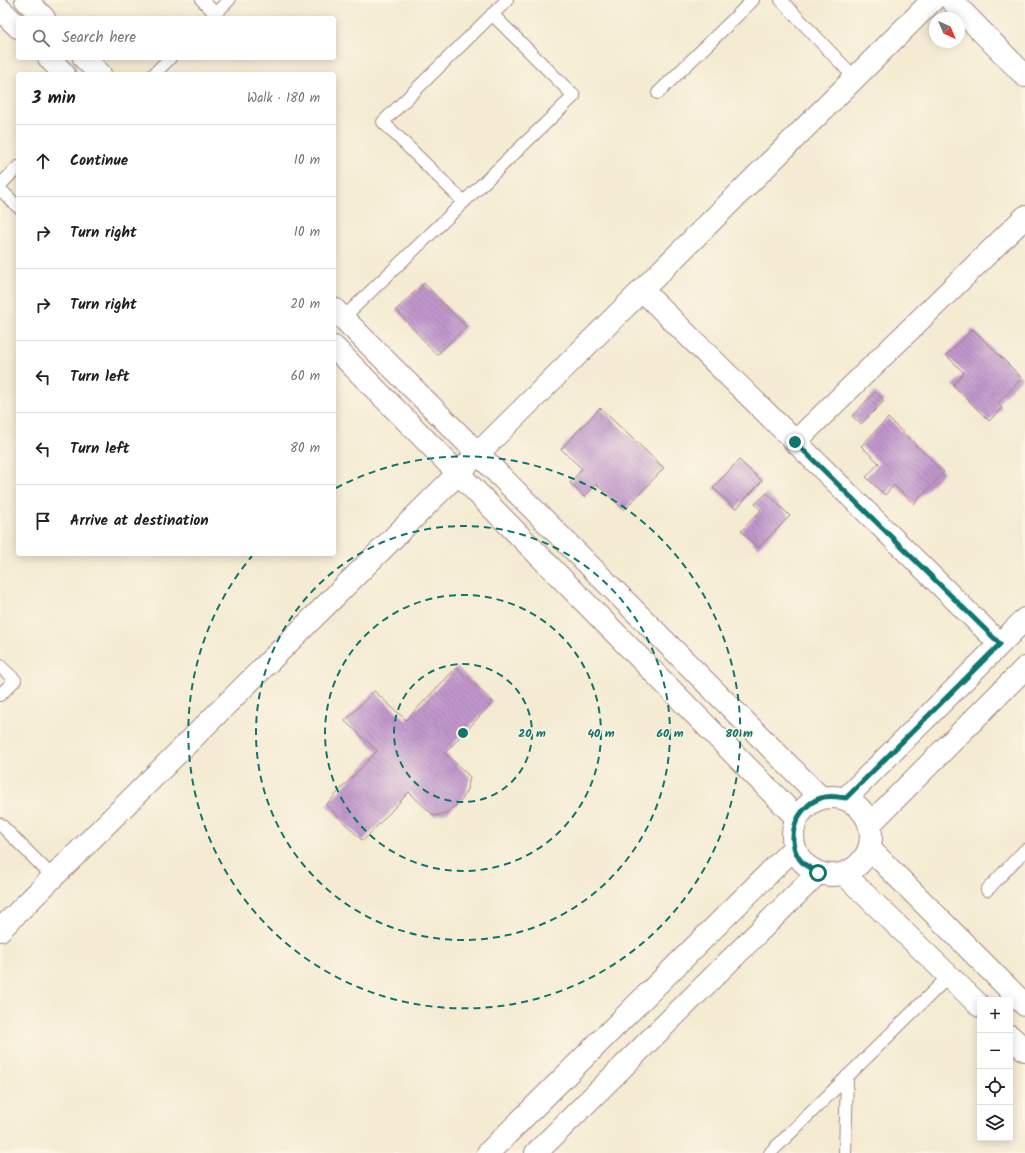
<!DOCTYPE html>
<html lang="en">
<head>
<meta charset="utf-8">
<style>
	:root { --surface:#fff; --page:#f6f6f6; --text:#202124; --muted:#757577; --line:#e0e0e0 }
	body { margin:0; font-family:Kalam,sans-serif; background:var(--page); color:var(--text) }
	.controls { position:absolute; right:12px; bottom:12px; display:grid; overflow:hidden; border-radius:4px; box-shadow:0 2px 10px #0003 }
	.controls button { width:36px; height:36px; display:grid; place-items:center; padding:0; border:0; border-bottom:1px solid var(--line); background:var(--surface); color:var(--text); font:20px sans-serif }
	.compass { position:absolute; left:929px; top:12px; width:36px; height:36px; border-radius:50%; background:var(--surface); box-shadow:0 2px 10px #0003; rotate:136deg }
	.stop { position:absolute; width:12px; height:12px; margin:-9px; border:3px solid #0f766e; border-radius:50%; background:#fff }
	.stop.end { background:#0f766e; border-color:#fff; box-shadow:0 1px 4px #0008 }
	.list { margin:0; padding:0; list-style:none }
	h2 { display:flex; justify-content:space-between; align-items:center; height:52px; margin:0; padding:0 16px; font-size:17px }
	h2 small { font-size:13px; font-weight:400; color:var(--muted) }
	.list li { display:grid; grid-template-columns:26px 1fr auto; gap:12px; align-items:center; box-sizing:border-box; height:72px; padding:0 16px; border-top:1px solid var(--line) }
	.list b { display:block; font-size:15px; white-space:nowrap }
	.list em { font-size:13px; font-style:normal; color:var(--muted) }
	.icon { flex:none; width:22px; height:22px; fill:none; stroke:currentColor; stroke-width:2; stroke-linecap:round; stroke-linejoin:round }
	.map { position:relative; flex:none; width:1025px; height:1153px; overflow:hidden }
	.search { position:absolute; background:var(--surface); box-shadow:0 2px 10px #0003; left:16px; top:16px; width:320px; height:44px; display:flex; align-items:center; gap:10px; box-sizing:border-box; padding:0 14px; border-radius:4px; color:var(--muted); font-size:15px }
	.panel { position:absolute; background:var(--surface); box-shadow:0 2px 10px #0003; left:16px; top:72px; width:320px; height:484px; border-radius:4px }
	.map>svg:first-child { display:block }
	.building { fill:url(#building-back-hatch) }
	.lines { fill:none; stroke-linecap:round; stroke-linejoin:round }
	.service-casing { stroke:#9f857e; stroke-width:14 }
	.minor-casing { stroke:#9f857e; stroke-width:24 }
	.tertiary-casing { stroke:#9f857e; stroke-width:24 }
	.service { stroke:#fff; stroke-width:12 }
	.minor { stroke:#fff; stroke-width:22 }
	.tertiary { stroke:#fff; stroke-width:22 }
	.route { stroke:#0f766e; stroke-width:5 }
	.ring { fill:none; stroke:#0f766e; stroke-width:2; stroke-dasharray:7 5 }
	.centre { fill:#0f766e; stroke:#fcf5e5; stroke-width:2 }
	.ring-label { font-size:12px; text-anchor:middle; font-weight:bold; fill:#0f766e; stroke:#fcf5e5; stroke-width:3; stroke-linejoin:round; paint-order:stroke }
</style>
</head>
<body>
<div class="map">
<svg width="1025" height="1153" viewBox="0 0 1025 1153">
	<defs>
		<pattern id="building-back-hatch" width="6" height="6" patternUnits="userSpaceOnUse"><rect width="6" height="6" fill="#c096cc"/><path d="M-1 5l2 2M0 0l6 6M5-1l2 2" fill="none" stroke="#9e7aa6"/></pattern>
	</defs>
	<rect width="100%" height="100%" fill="#fcf5e5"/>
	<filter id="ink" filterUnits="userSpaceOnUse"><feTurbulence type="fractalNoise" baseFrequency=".025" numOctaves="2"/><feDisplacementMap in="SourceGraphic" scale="8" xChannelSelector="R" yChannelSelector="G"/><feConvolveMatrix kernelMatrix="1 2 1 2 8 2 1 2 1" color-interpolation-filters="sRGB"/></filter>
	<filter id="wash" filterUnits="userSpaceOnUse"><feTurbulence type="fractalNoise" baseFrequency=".012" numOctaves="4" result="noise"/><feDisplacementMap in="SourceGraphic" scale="16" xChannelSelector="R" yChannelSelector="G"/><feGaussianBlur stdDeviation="0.9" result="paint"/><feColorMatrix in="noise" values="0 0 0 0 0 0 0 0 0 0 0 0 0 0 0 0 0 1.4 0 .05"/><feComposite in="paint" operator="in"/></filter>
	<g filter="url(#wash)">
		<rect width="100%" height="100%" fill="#f4ebd2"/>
		<g id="blocks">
			<path class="building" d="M 424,283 L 466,327 L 437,355 L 396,310 Z
				M 973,329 L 1022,378 L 998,403 L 1002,408 L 989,421 L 953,385 L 964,373 L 946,355 Z
				M 875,392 L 884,401 L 861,424 L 852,416 Z
				M 600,408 L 664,468 L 624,510 L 596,484 L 584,497 L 570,483 L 582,469 L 561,449 Z
				M 888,418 L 944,472 L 914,504 L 894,485 L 885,495 L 866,477 L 879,463 L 861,446 Z
				M 739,460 L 762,481 L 736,509 L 713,488 Z
				M 767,493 L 790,516 L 758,548 L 741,531 L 761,510 L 755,504 Z
				M 457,667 L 493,702 L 445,753 L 470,777 L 467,789 L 462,800 L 448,812 L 434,816 L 409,792 L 363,841 L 326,805 L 377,751 L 345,721 L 374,691 L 406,720 Z"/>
		</g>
	</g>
	<g filter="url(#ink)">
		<use href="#blocks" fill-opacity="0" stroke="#9f857e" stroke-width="1"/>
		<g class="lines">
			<defs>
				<path id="service" d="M 202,0 L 215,13
					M 781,0 L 855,78
					M 211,18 L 229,0
					M 154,74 L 170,58
					M 658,93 L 753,0
					M 0,185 L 18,167
					M 0,189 L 18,207
					M 464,202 L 383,122 L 507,0
					M 343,318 L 574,96 L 492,14
					M 0,666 L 15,680 L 0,695
					M 0,824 L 53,877
					M 987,890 L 1025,850
					M 770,1153 L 949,976
					M 845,1153 L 847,1076"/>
				<path id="minor" d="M 951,0 L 1025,76
					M 642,290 L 1000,644
					M 795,442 L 1025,217"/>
				<path id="tertiary" d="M 26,0 L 44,18
					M 0,9 L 18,27
					M 49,58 L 64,74
					M 84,58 L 100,74
					M 334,309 L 821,798
					M 334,347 L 797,818
					M793 836a39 39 0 1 1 78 0a39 39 0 1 1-78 0Z
					M 846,798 L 1025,619
					M 870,824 L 1025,668
					M 870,849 L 1025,1005
					M 844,874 L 980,1006
					M 0,930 L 933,0
					M 1010,1036 L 1025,1050
					M 488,1153 L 794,848
					M 536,1153 L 818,873"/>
			</defs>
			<use href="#service" class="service-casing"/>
			<use href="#minor" class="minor-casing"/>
			<use href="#tertiary" class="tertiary-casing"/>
			<use href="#service" class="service"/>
			<use href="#minor" class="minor"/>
			<use href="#tertiary" class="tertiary"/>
		</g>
	</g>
	<g class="lines" filter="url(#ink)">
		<path class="route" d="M 795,442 L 1000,644 L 846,798 C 838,797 829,795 821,798 C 796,806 783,841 802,862 C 806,866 813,869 818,873"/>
	</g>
	<g class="ring">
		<circle cx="463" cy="733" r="69"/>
		<circle cx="463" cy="733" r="138"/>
		<circle cx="463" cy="733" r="207"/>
		<path d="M336 488A276 276 0 1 1 252 556"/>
	</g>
	<circle cx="463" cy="733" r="6" class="centre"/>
	<g class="ring-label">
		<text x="532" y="737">20 m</text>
		<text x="601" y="737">40 m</text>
		<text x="670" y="737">60 m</text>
		<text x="739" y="737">80 m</text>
	</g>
</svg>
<div class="controls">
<button>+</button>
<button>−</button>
<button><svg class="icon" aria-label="locate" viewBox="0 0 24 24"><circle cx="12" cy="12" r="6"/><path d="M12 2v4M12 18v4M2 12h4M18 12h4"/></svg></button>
<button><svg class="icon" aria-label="layers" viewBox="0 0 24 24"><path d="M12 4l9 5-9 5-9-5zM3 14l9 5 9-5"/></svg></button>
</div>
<svg class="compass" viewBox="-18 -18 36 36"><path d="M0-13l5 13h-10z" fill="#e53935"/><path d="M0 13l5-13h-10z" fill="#757577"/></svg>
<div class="stop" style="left:818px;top:873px"></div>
<div class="stop end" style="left:795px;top:442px"></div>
<div class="search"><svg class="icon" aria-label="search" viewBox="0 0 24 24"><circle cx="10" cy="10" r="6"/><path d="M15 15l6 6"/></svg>Search here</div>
<section class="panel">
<h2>3 min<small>Walk · 180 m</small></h2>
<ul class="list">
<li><svg class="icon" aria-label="ahead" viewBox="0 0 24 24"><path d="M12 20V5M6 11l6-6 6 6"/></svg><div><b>Continue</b></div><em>10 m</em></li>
<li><svg class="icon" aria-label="right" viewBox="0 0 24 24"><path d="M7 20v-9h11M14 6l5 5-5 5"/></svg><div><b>Turn right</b></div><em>10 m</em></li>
<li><svg class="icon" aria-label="right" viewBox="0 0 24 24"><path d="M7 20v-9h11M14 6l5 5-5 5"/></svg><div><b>Turn right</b></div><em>20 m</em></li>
<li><svg class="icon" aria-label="left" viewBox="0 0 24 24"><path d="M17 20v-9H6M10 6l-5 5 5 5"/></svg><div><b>Turn left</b></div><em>60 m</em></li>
<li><svg class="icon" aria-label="left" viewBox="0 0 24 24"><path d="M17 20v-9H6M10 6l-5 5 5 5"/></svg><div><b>Turn left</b></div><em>80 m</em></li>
<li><svg class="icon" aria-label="arrive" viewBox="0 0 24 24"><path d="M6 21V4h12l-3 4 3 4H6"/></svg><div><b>Arrive at destination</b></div></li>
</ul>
</section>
</div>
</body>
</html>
